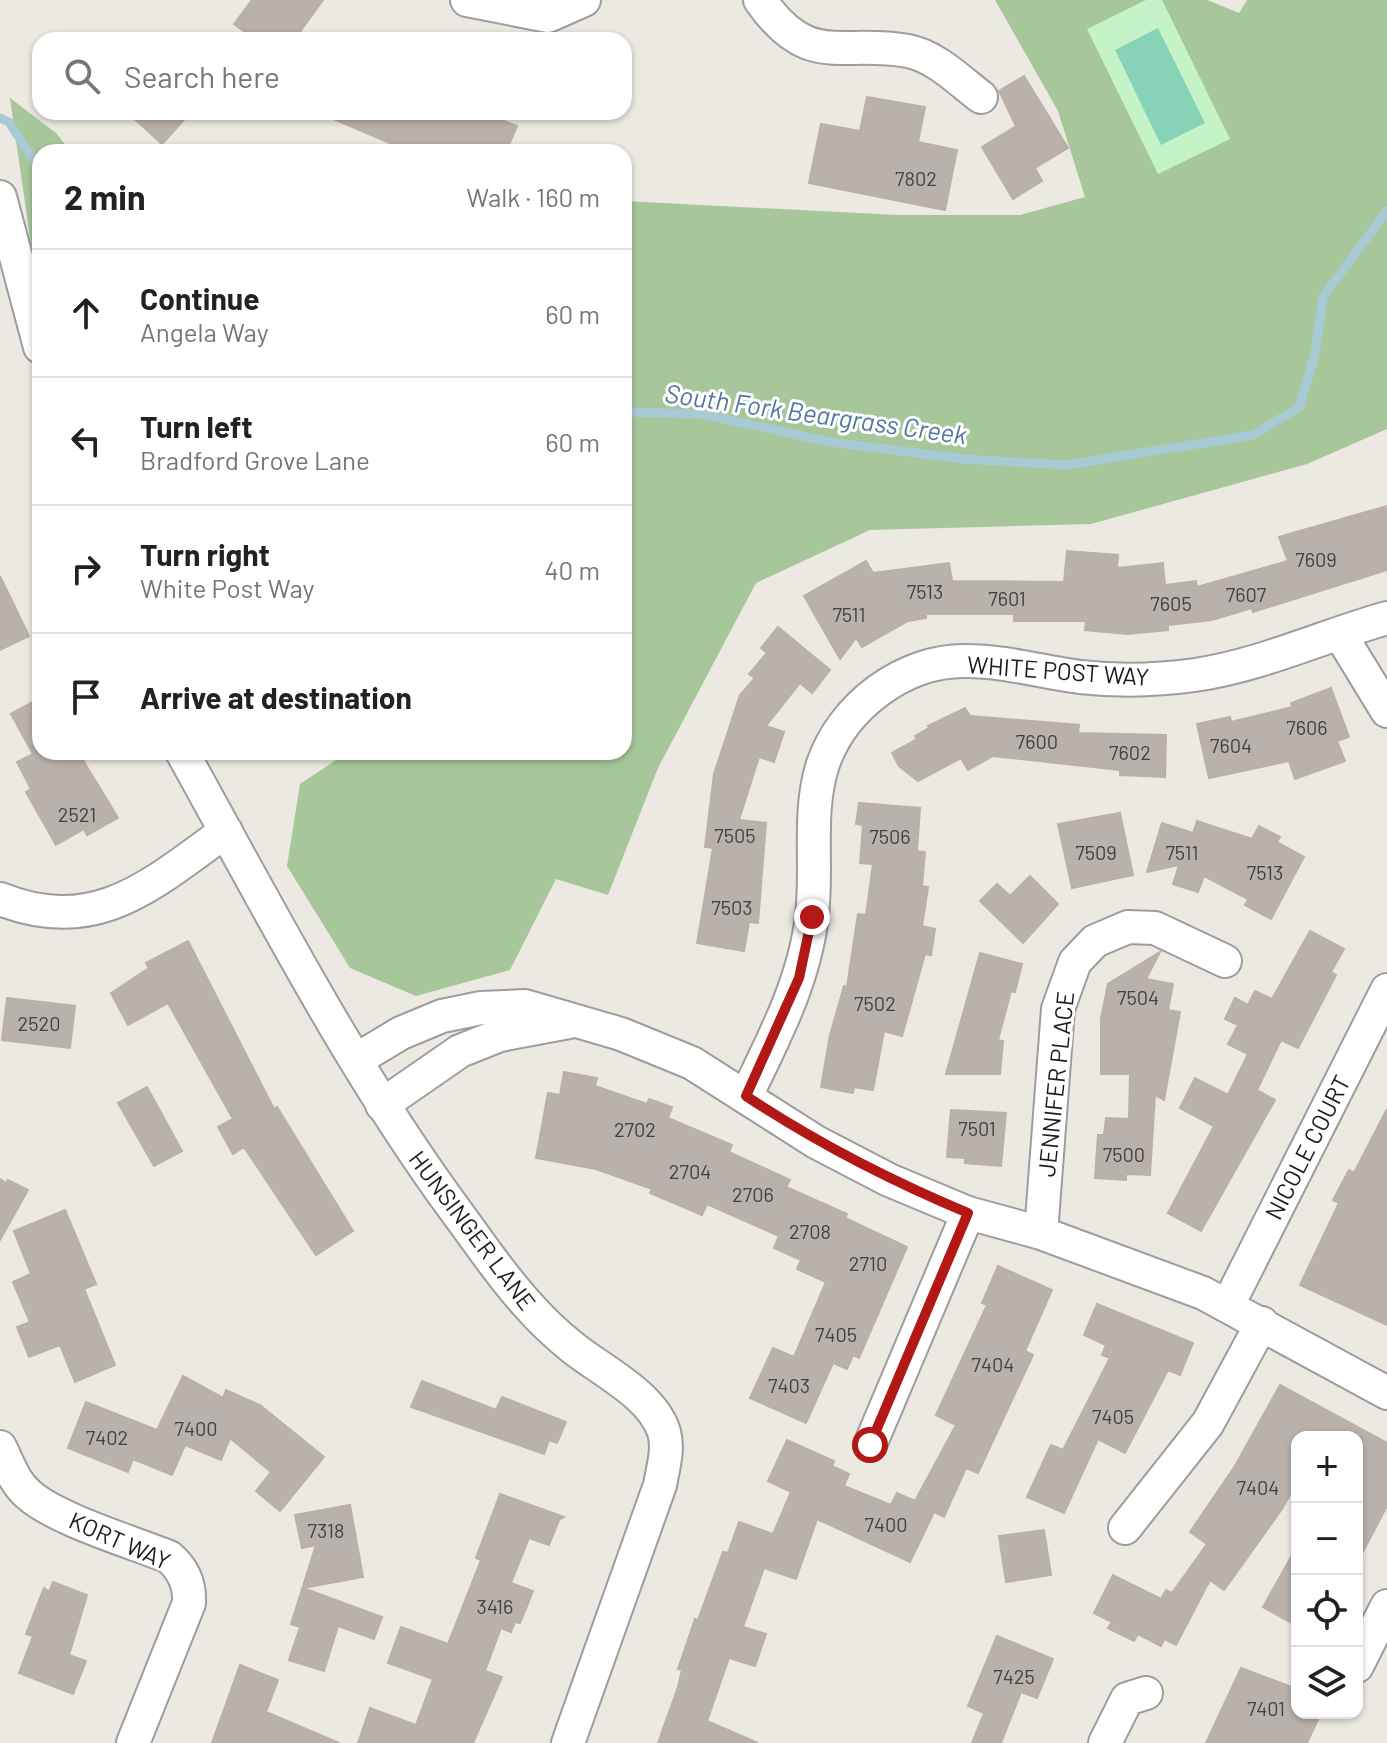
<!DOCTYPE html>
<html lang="en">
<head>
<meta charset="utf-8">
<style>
	:root { --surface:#fff; --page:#f2f2f2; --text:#222; --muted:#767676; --line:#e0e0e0 }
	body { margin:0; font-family:Barlow,sans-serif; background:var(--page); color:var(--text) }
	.controls { position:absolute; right:24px; bottom:24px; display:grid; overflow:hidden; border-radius:16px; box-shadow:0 2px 6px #0004 }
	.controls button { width:72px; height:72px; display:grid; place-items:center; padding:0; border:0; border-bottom:2px solid var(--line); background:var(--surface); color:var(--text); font:40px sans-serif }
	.stop { position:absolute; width:24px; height:24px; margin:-18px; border:6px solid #b21815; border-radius:50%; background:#fff }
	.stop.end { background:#b21815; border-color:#fff; box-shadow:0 2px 8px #0008 }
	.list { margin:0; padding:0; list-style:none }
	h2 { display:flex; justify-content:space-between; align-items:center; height:104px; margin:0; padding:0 32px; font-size:34px }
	h2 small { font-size:26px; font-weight:400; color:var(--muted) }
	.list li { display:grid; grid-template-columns:52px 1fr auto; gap:24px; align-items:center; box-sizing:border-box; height:128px; padding:0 32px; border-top:2px solid var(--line) }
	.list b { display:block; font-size:30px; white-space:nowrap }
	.list p { margin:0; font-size:26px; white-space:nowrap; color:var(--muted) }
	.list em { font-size:26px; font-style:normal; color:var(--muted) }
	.icon { flex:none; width:44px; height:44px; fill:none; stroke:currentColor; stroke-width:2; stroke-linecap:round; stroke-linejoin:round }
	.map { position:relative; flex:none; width:1387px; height:1743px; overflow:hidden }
	.search { position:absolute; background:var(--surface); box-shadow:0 2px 6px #0004; left:32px; top:32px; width:600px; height:88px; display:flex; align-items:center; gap:20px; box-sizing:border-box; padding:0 28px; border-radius:24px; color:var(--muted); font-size:30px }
	.panel { position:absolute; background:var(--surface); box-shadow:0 2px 6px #0004; left:32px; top:144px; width:600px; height:616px; border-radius:24px }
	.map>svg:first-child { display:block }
	.forest { fill:#a7c79b }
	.park { fill:#c3f3c7 }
	.pitch { fill:#88d3b8 }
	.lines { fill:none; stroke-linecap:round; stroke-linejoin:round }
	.stream { stroke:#a7cad5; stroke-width:9 }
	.building { fill:#b9b2ac; stroke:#bcb0a6; stroke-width:2 }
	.minor-casing { stroke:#9d9d9d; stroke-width:36 }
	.minor { stroke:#fff; stroke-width:32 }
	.route { stroke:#b21815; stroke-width:10 }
	.labels { text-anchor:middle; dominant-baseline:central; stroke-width:6; stroke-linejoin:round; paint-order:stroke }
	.number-label { font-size:20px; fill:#434240 }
	.street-label { font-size:24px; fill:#1c1c1c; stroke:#fff }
	.water-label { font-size:26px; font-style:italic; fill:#5378a0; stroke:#fff }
</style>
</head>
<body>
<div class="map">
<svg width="1387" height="1743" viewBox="0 0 1387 1743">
	<rect width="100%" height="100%" fill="#ece9e2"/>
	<path class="forest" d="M 995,0 L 1207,0 L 1239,13 L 1247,0 L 1387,0 L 1387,429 L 1307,464 L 1091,524 L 870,530 L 756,583 L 658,768 L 608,895 L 556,879 L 510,970 L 416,996 L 350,968 L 287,866 L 300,784 L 348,752 L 624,752 L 624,201 L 898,215 L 1020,215 L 1085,197 L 1058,111 Z
		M 10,98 L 56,133 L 71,152 L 40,152 L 40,272 L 31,245 Z"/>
	<path class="park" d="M 1146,0 L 1162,0 L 1230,139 L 1158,174 L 1087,29 Z"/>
	<path class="pitch" d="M 1158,28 L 1205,123 L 1161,145 L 1115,50 Z"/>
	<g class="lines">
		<path class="stream" d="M 0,118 L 9,122 L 40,170
			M 624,412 L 702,414 L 830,442 L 964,459 L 1066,465 L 1253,435 L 1299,407 L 1315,354 L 1323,297 L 1387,211"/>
	</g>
	<path class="building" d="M 252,0 L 323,0 L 294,40 L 256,40 L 234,24 Z
		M 1024,76 L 1068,148 L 1035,168 L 1042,181 L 1013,199 L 982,147 L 1016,126 L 999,91 Z
		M 867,97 L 925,107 L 918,142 L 957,150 L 945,210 L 809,183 L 821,124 L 860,131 Z
		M 127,112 L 191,112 L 162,144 Z
		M 317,112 L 481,112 L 517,126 L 506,152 L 450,152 L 423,142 L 419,152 L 411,152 Z
		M 1387,506 L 1387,570 L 1253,612 L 1252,608 L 1212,620 L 1168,625 L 1168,630 L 1127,634 L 1085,630 L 1086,621 L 1014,621 L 1014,614 L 926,614 L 926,618 L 908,621 L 862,647 L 856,638 L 840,659 L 804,596 L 866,561 L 873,573 L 949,563 L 952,581 L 1064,582 L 1067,551 L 1118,555 L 1117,568 L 1163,563 L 1165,585 L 1196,581 L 1197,587 L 1288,561 L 1279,537 Z
		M 0,576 L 29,636 L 0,650 Z
		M 778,627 L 830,670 L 812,693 L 800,683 L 766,726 L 784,732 L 774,762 L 759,757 L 739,820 L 766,823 L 758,923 L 749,922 L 744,951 L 697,943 L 713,848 L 705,847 L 714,774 L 740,695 L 755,678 L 749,674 L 767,653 L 761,648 Z
		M 1331,688 L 1349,737 L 1337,741 L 1345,761 L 1295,779 L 1289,761 L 1209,778 L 1197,724 L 1230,717 L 1231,722 L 1292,707 L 1291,703 Z
		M 40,698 L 40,752 L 78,752 L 118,818 L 87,835 L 84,829 L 56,845 L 26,792 L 31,789 L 17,762 L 33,754 L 11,714 Z
		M 965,708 L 970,716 L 1079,725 L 1078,733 L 1166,735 L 1165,777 L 1120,775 L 1120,770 L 993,756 L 968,770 L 961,758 L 918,781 L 899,766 L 892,753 L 917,739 L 915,736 L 929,728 L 928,726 Z
		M 859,803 L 920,808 L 917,851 L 925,852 L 922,886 L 928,887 L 922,926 L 935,929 L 931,955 L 925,954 L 902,1036 L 884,1031 L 873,1090 L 854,1087 L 853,1093 L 821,1087 L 830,1035 L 844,986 L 847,987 L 858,914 L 866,915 L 873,864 L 860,863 L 863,825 L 856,824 Z
		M 1120,813 L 1133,875 L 1072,888 L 1058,824 Z
		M 1197,821 L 1252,839 L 1259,826 L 1280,837 L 1277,842 L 1304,857 L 1271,919 L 1245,905 L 1248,899 L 1204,876 L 1198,892 L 1173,884 L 1179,865 L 1147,872 L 1162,823 L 1193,833 Z
		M 1030,876 L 1058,904 L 1023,943 L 980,901 L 997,884 L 1010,896 Z
		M 1310,931 L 1344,949 L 1331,972 L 1336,975 L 1298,1048 L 1281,1040 L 1257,1090 L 1275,1100 L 1201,1231 L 1168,1213 L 1214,1126 L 1180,1108 L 1195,1078 L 1228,1095 L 1248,1054 L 1228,1044 L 1238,1025 L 1225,1019 L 1235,998 L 1248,1005 L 1255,991 L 1272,999 Z
		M 188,941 L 274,1109 L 277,1107 L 353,1231 L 316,1255 L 244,1147 L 233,1154 L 218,1127 L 233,1119 L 168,1003 L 128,1025 L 111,993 L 149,968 L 146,963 Z
		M 1160,952 L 1146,979 L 1173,984 L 1168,1010 L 1180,1012 L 1164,1100 L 1155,1095 L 1150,1175 L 1126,1174 L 1126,1180 L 1095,1178 L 1098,1135 L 1104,1135 L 1106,1118 L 1129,1119 L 1130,1074 L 1101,1074 L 1101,1018 L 1108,984 Z
		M 980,953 L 1022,964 L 1015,992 L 1011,991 L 998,1040 L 1003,1041 L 1000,1074 L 946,1074 Z
		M 7,998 L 75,1006 L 70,1048 L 2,1040 Z
		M 564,1072 L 597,1078 L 595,1086 L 647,1104 L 649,1099 L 672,1107 L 668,1118 L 732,1145 L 729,1152 L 790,1180 L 786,1187 L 847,1214 L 845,1218 L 907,1247 L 859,1358 L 853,1355 L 847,1369 L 833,1363 L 806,1423 L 750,1398 L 773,1348 L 794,1357 L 826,1282 L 797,1269 L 801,1260 L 774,1248 L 779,1236 L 707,1204 L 702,1215 L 650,1193 L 652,1189 L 596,1169 L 536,1158 L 548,1093 L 560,1095 Z
		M 147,1087 L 182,1151 L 154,1166 L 118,1103 Z
		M 1387,1109 L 1387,1325 L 1300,1285 L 1339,1203 L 1333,1200 L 1349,1170 L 1354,1173 Z
		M 951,1110 L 1006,1113 L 1001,1166 L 965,1163 L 965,1158 L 947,1157 Z
		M 0,1179 L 6,1183 L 8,1180 L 28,1190 L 0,1240 Z
		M 65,1210 L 96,1284 L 84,1289 L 115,1365 L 75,1382 L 60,1345 L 29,1357 L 17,1327 L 30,1322 L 13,1282 L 31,1274 L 14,1231 Z
		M 998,1266 L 1052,1290 L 1025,1351 L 1033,1355 L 978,1473 L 966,1468 L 944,1517 L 934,1512 L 910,1562 L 817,1519 L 796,1579 L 764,1568 L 743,1627 L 766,1634 L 755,1666 L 729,1658 L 707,1721 L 758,1743 L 658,1743 L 678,1687 L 682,1670 L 678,1669 L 695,1619 L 698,1620 L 723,1552 L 728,1553 L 739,1522 L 773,1534 L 791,1492 L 768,1481 L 787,1440 L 834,1461 L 832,1466 L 849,1474 L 844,1486 L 891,1505 L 897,1493 L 915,1501 L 956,1425 L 936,1415 L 987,1305 L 982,1303 Z
		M 1097,1304 L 1193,1343 L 1180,1375 L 1168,1370 L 1125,1453 L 1098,1439 L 1064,1513 L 1027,1497 L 1051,1445 L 1063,1450 L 1110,1358 L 1102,1355 L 1106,1345 L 1084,1335 Z
		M 183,1376 L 223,1398 L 226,1390 L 260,1405 L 324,1457 L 280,1511 L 256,1491 L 271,1472 L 230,1438 L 221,1460 L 185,1445 L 172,1475 L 133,1459 L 128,1472 L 68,1448 L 86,1402 L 157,1430 Z
		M 422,1381 L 496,1410 L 502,1397 L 566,1422 L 557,1443 L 549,1440 L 544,1454 L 411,1407 Z
		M 1280,1385 L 1387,1443 L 1387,1506 L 1357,1563 L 1357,1437 L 1297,1437 L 1297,1483 L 1282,1509 L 1224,1590 L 1210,1580 L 1176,1645 L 1164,1639 L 1161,1646 L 1138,1634 L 1134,1641 L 1108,1628 L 1112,1622 L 1094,1613 L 1113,1575 L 1161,1599 L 1166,1590 L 1172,1593 L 1207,1544 L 1190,1532 L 1235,1466 Z
		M 500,1494 L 564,1517 L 559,1520 L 549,1545 L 529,1538 L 511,1583 L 533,1591 L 520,1623 L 515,1622 L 511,1632 L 501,1628 L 485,1671 L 502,1677 L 473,1743 L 358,1743 L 370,1708 L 416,1725 L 433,1679 L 388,1663 L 401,1627 L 448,1644 L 481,1560 L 476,1558 Z
		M 350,1505 L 363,1577 L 303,1588 L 382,1617 L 374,1639 L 338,1626 L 324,1671 L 289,1660 L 300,1627 L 291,1624 L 316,1545 L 302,1548 L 295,1515 Z
		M 1044,1530 L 1051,1575 L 1006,1582 L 999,1536 Z
		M 1297,1546 L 1297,1626 L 1263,1607 Z
		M 53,1582 L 87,1595 L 69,1655 L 86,1661 L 73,1694 L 19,1673 L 33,1636 L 26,1634 L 44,1588 L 49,1592 Z
		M 997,1636 L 1053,1659 L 1037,1698 L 1021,1692 L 1001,1743 L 972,1743 L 984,1713 L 968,1706 Z
		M 240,1665 L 278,1680 L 266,1712 L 339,1743 L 212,1743 Z
		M 1241,1668 L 1297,1689 L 1297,1713 L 1321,1713 L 1307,1743 L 1206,1743 Z"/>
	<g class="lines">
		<defs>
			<path id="minor" d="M 467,0 L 548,16 L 584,0
				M 760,0 C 809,70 840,39 908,51 C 935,56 960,81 981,97
				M 0,197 L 40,347
				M 1340,634 L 1387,711
				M 182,752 C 269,909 351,1069 458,1214 C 481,1245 502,1277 528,1305 C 541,1320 556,1334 572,1347 C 600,1370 652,1394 664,1432 C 669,1449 663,1468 660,1485 L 568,1743
				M 0,899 C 96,937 151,885 226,831
				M 356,1060 L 401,1033 L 442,1016 L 481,1008 L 525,1006 L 621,1034 L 692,1063 L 816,1142 L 889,1180 L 968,1213 L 1041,1233 L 1203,1293 L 1387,1393
				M 746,1096 C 774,1038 805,980 812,915 C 818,865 807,813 823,764 C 843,706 904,660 966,661 C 1005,661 1042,672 1080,677 C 1117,681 1159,680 1195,675 C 1262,665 1323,636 1387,618
				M 382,1105 L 460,1051 L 500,1035 L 569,1022
				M 1041,1233 L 1058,1009 L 1075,962 L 1095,941 L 1128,927 L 1155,928 L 1225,961
				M 1228,1305 L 1387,990
				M 870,1445 L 968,1213
				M 0,1447 C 8,1463 14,1482 28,1494 C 55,1519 132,1542 169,1557 C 183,1569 190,1585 189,1603 L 133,1743
				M 1125,1528 L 1208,1423 L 1262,1323
				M 1357,1666 L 1387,1606
				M 1105,1743 L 1127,1699 L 1146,1693"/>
		</defs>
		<use href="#minor" class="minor-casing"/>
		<use href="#minor" class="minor"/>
	</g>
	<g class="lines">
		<path class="route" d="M 812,917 L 799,978 L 746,1096 C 817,1143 889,1180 968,1213 L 870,1445"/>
	</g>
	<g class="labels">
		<g class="number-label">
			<text x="916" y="178">7802</text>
			<text x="1316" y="559">7609</text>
			<text x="925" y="591">7513</text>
			<text x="1246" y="594">7607</text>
			<text x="1007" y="598">7601</text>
			<text x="1171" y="603">7605</text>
			<text x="849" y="614">7511</text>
			<text x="1307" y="727">7606</text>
			<text x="1037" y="741">7600</text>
			<text x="1231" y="745">7604</text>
			<text x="1130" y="752">7602</text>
			<text x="77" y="814">2521</text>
			<text x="735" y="835">7505</text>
			<text x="890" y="836">7506</text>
			<text x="1096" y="852">7509</text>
			<text x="1182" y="852">7511</text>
			<text x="1265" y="872">7513</text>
			<text x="732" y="907">7503</text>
			<text x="1138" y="997">7504</text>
			<text x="875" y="1003">7502</text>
			<text x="39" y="1023">2520</text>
			<text x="977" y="1128">7501</text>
			<text x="635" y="1129">2702</text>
			<text x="1124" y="1154">7500</text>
			<text x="690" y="1171">2704</text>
			<text x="753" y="1194">2706</text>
			<text x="810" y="1231">2708</text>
			<text x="868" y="1263">2710</text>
			<text x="836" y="1334">7405</text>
			<text x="993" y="1364">7404</text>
			<text x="789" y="1385">7403</text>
			<text x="1113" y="1416">7405</text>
			<text x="196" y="1428">7400</text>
			<text x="107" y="1437">7402</text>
			<text x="1258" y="1487">7404</text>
			<text x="886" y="1524">7400</text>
			<text x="326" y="1530">7318</text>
			<text x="495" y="1606">3416</text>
			<text x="1014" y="1676">7425</text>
			<text x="1266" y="1708">7401</text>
		</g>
		<g class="street-label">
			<text transform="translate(1058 670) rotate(4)">WHITE POST WAY</text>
			<text transform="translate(1055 1084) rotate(-84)">JENNIFER PLACE</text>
			<text transform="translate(1307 1147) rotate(-63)">NICOLE COURT</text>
			<text transform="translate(473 1230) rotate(53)">HUNSINGER LANE</text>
			<text transform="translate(120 1540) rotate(24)">KORT WAY</text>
		</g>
		<g class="water-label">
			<text transform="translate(816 413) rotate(8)">South Fork Beargrass Creek</text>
		</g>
	</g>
</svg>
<div class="controls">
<button>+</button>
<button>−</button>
<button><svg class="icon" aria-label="locate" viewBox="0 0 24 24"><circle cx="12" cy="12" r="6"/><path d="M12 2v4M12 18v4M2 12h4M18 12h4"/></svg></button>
<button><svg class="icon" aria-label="layers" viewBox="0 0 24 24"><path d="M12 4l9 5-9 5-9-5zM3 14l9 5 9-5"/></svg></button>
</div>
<div class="stop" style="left:870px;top:1445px"></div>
<div class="stop end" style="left:812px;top:917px"></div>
<div class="search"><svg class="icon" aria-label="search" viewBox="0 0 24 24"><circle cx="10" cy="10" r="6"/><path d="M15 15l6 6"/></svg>Search here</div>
<section class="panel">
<h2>2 min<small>Walk · 160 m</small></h2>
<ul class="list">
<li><svg class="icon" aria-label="ahead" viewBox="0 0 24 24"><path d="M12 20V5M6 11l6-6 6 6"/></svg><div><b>Continue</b><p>Angela Way</p></div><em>60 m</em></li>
<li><svg class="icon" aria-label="left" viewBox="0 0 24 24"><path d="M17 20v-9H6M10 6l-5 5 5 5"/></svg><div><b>Turn left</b><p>Bradford Grove Lane</p></div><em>60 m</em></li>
<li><svg class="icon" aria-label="right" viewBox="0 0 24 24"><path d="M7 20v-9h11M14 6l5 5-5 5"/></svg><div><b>Turn right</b><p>White Post Way</p></div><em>40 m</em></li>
<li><svg class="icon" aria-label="arrive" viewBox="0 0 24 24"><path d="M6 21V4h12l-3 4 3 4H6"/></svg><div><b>Arrive at destination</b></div></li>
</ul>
</section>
</div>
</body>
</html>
